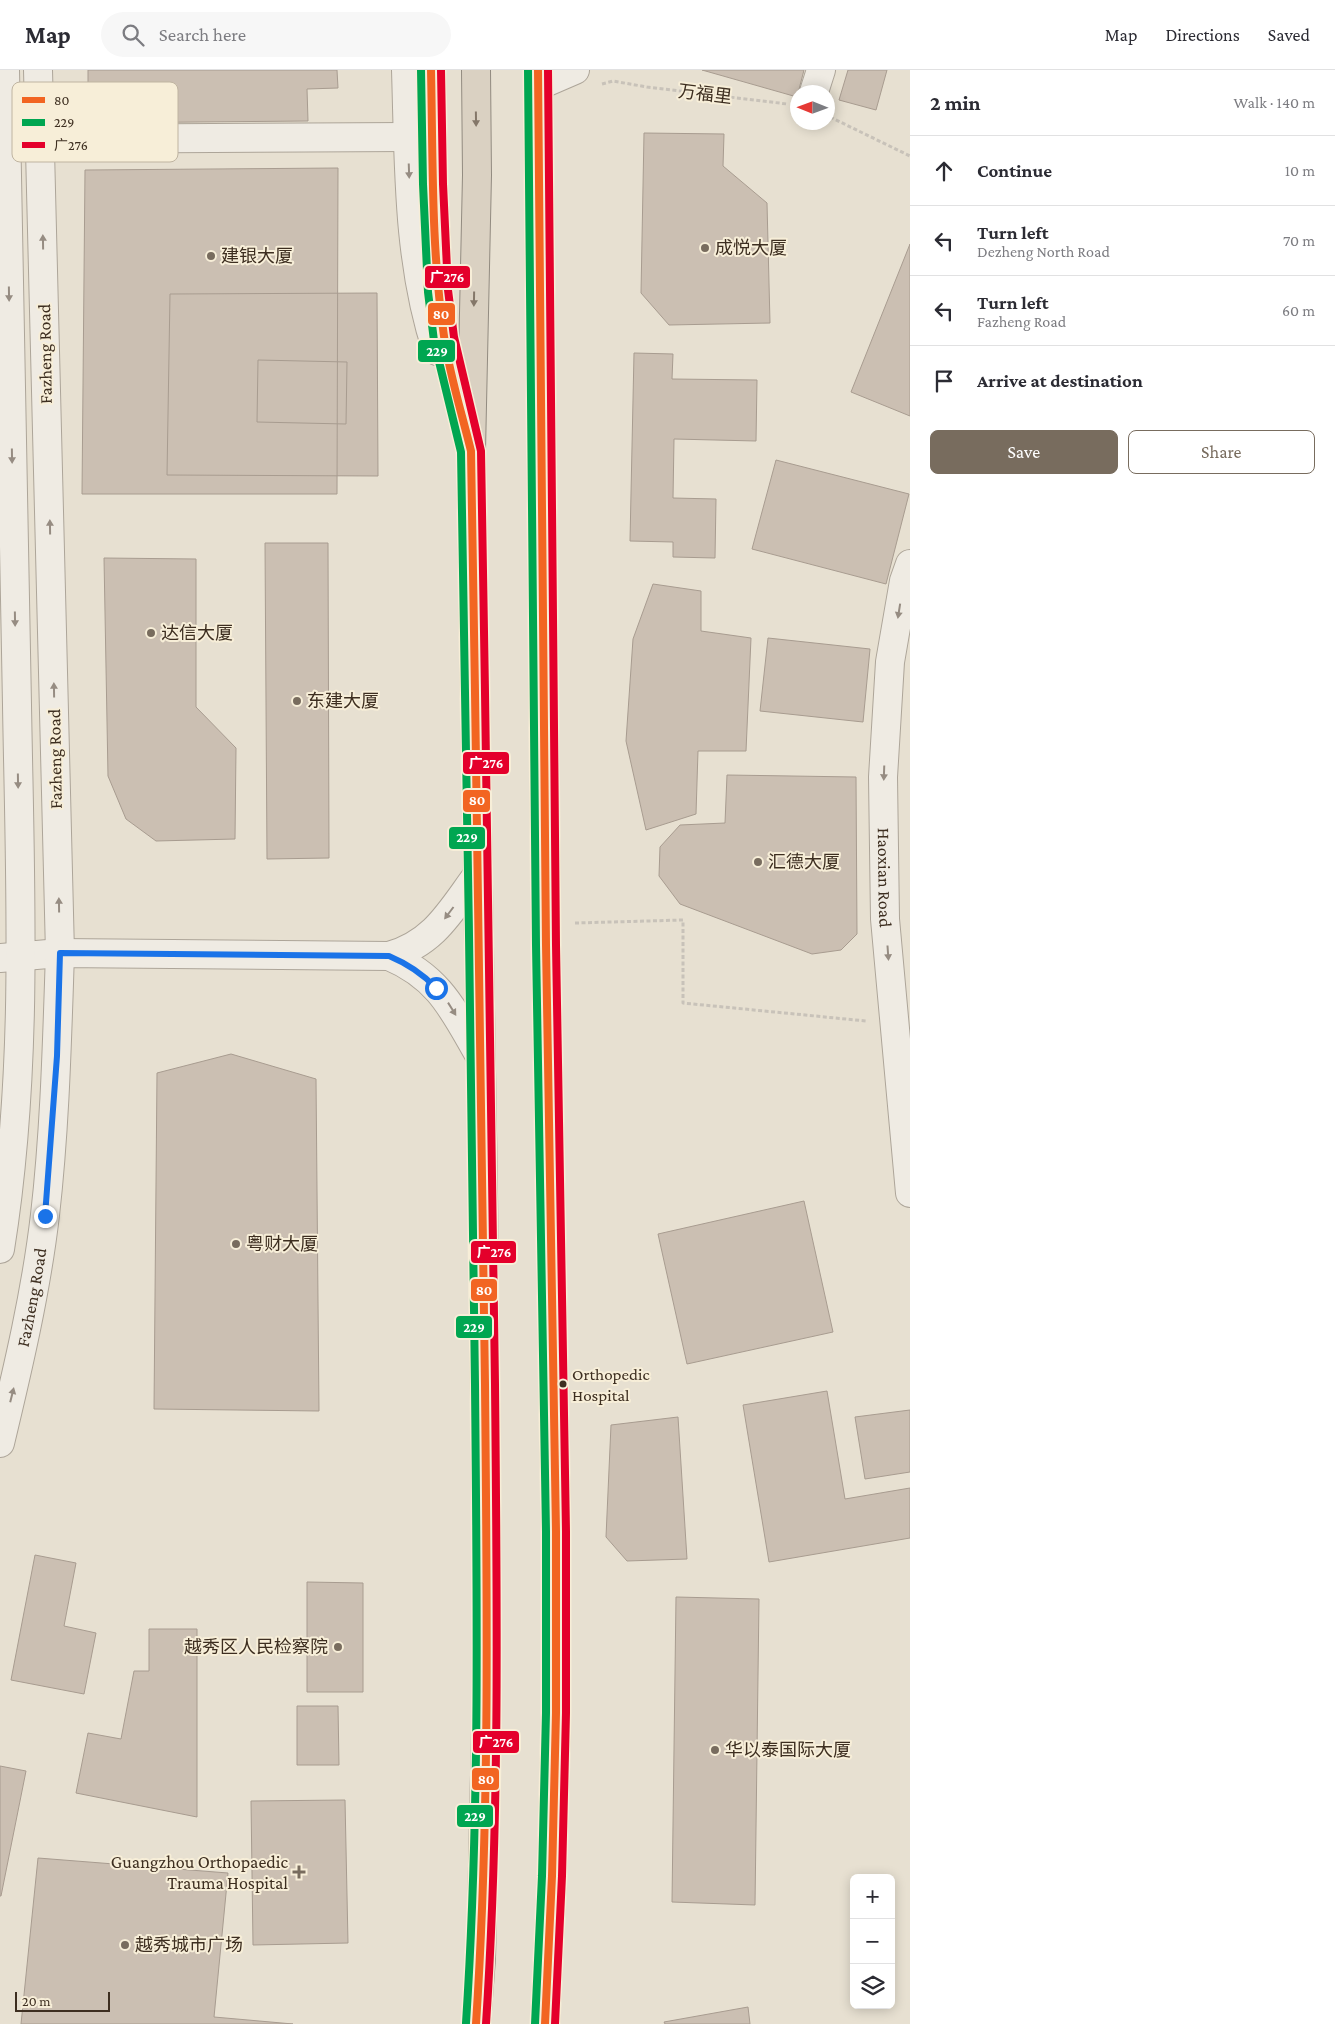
<!DOCTYPE html>
<html lang="en">
<head>
<meta charset="utf-8">
<style>
	:root { --surface:#fff; --page:#f7f7f7; --text:#2b2b33; --muted:#7c7c81; --line:#e1e1e2; --accent:#786c5e }
	body { margin:0; font-family:"Crimson Pro","Noto Sans SC",serif; background:var(--page); color:var(--text) }
	.controls { position:absolute; right:15px; bottom:15px; display:grid; overflow:hidden; border-radius:8px; box-shadow:0 2px 12px #0003 }
	.controls button { width:45px; height:45px; display:grid; place-items:center; padding:0; border:0; border-bottom:1px solid var(--line); background:var(--surface); color:var(--text); font:25px sans-serif }
	.compass { position:absolute; left:790px; top:15px; width:45px; height:45px; border-radius:50%; background:var(--surface); box-shadow:0 2px 12px #0003; rotate:271deg }
	.scale { position:absolute; left:15px; bottom:12px; width:95px; box-sizing:border-box; padding-left:5px; border:2px solid #3d2e20; border-top:0; font-size:14px; line-height:18px; white-space:nowrap; color:#3d2e20; -webkit-text-stroke:4px #f7eed8; paint-order:stroke }
	.stop { position:absolute; width:15px; height:15px; margin:-11px; border:4px solid #1a73e8; border-radius:50%; background:#fff }
	.stop.end { background:#1a73e8; border-color:#fff; box-shadow:0 1px 5px #0008 }
	.list { margin:0; padding:0; list-style:none }
	h2 { display:flex; justify-content:space-between; align-items:center; height:65px; margin:0; padding:0 20px; font-size:21px }
	h2 small { font-size:16px; font-weight:400; color:var(--muted) }
	.list li { display:grid; grid-template-columns:32px 1fr auto; gap:15px; align-items:center; box-sizing:border-box; height:70px; padding:0 20px; border-top:1px solid var(--line) }
	.list b { display:block; font-size:19px; white-space:nowrap }
	.list p { margin:0; font-size:16px; white-space:nowrap; color:var(--muted) }
	.list em { font-size:16px; font-style:normal; color:var(--muted) }
	.actions { display:flex; gap:10px; padding:15px 20px }
	.actions a { flex:1; padding:11px 0; border:1px solid var(--accent); border-radius:8px; text-align:center; font-size:18px; color:var(--accent) }
	.actions .main { background:var(--accent); color:#fff }
	.icon { flex:none; width:28px; height:28px; fill:none; stroke:currentColor; stroke-width:2; stroke-linecap:round; stroke-linejoin:round }
	.map { position:relative; flex:none; width:910px; height:1954px; overflow:hidden }
	header { display:flex; align-items:center; gap:30px; box-sizing:border-box; height:70px; padding:0 25px; background:var(--surface); border-bottom:1px solid var(--line) }
	header strong { font-size:24px }
	nav { display:flex; gap:28px; margin-inline-start:auto; font-size:18px }
	.search { width:350px; height:45px; background:var(--page); display:flex; align-items:center; gap:12px; box-sizing:border-box; padding:0 18px; border-radius:28px; color:var(--muted); font-size:19px }
	main { display:flex }
	aside { flex:1; background:var(--surface) }
	.map>svg:first-child { display:block }
	.building { fill:#cbbfb2; stroke:#a89c90 }
	.lines { fill:none; stroke-linecap:round; stroke-linejoin:round }
	.minor-casing { stroke:#ada599; stroke-width:30 }
	.highway-casing { stroke:#928b80; stroke-width:30 }
	.path { stroke:#c8c2b9; stroke-width:3; stroke-dasharray:4 2.5; stroke-linecap:butt }
	.minor { stroke:#efebe3; stroke-width:28 }
	.highway { stroke:#dad1c2; stroke-width:28 }
	.bus-1-casing { stroke:#f7eed8; stroke-width:11 }
	.bus-2-casing { stroke:#f7eed8; stroke-width:11 }
	.bus-3-casing { stroke:#f7eed8; stroke-width:11 }
	.bus-1 { stroke:#f26522; stroke-width:8 }
	.bus-2 { stroke:#00a651; stroke-width:8 }
	.bus-3 { stroke:#e4002b; stroke-width:8 }
	.oneway { fill:#847769 }
	.oneway2 { fill:#968c82 }
	.route { stroke:#1a73e8; stroke-width:6 }
	.poi-dot { fill:#786c5e; stroke:#f7eed8; stroke-width:2 }
	.bus-dot { fill:#3d2e20; stroke:#f7eed8; stroke-width:2 }
	.labels { text-anchor:middle; dominant-baseline:central; stroke-width:4; stroke-linejoin:round; paint-order:stroke }
	.bus-label { font-size:17px; fill:#3d2e20; stroke:#f7eed8; text-anchor:start }
	.street-label { font-size:18px; fill:#3d2e20; stroke:#f7eed8 }
	.poi-label { font-size:18px; fill:#3d2e20; stroke:#f7eed8; text-anchor:start }
	.key { fill:#f7eed8; stroke:#bfb4a1; stroke-width:1 }
	.key-label { font-size:14px; fill:#3d2e20 }
	.line-badge { stroke:#f7eed8; stroke-width:2 }
	.badge-label { font-size:14px; text-anchor:middle; font-weight:bold; fill:#fff }
</style>
</head>
<body>
<header>
<strong>Map</strong>
<div class="search"><svg class="icon" aria-label="search" viewBox="0 0 24 24"><circle cx="10" cy="10" r="6"/><path d="M15 15l6 6"/></svg>Search here</div>
<nav><a>Map</a><a>Directions</a><a>Saved</a></nav>
</header>
<main>
<div class="map">
<svg width="910" height="1954" viewBox="0 0 910 1954">
	<rect width="100%" height="100%" fill="#e7e0d1"/>
	<path class="building" d="M 88,0 L 337,0 L 338,18 L 307,19 L 308,51 L 88,53 Z
		M 702,0 L 804,0 L 797,27 Z
		M 848,0 L 887,0 L 876,40 L 839,30 Z
		M 644,63 L 724,64 L 723,96 L 767,133 L 770,253 L 669,255 L 641,223 Z
		M 338,98 L 337,424 L 82,424 L 85,100 Z
		M 910,174 L 910,346 L 851,322 Z
		M 377,223 L 378,406 L 167,405 L 170,224 Z
		M 634,283 L 673,284 L 672,309 L 757,310 L 756,371 L 674,369 L 673,428 L 716,429 L 715,488 L 673,487 L 673,472 L 630,471 Z
		M 258,290 L 347,292 L 346,354 L 257,352 Z
		M 776,390 L 909,424 L 886,514 L 752,479 Z
		M 265,473 L 328,473 L 329,788 L 267,789 Z
		M 104,488 L 196,489 L 196,637 L 236,678 L 235,769 L 156,771 L 126,749 L 108,706 Z
		M 653,514 L 701,521 L 701,561 L 751,568 L 746,681 L 698,681 L 696,744 L 646,760 L 626,671 L 633,569 Z
		M 768,568 L 870,579 L 863,652 L 760,641 Z
		M 727,705 L 856,707 L 857,864 L 841,880 L 812,884 L 680,834 L 659,806 L 660,777 L 680,755 L 725,753 Z
		M 231,984 L 316,1009 L 319,1341 L 154,1339 L 157,1003 Z
		M 804,1131 L 833,1262 L 687,1294 L 658,1164 Z
		M 827,1321 L 845,1429 L 910,1418 L 910,1468 L 769,1492 L 743,1335 Z
		M 910,1340 L 910,1402 L 865,1409 L 855,1347 Z
		M 678,1347 L 687,1489 L 627,1491 L 606,1467 L 611,1355 Z
		M 35,1485 L 76,1493 L 64,1556 L 96,1563 L 84,1624 L 11,1610 Z
		M 307,1512 L 363,1513 L 363,1622 L 307,1622 Z
		M 676,1527 L 759,1529 L 755,1835 L 672,1832 Z
		M 149,1559 L 197,1559 L 197,1747 L 76,1723 L 88,1663 L 121,1669 L 134,1601 L 149,1601 Z
		M 297,1636 L 338,1636 L 339,1695 L 297,1695 Z
		M 0,1696 L 26,1701 L 1,1826 L 0,1826 Z
		M 345,1730 L 348,1873 L 253,1875 L 251,1731 Z
		M 38,1788 L 228,1803 L 214,1947 L 293,1954 L 21,1954 Z
		M 748,1937 L 750,1954 L 665,1954 L 664,1952 Z"/>
	<g class="lines">
		<defs>
			<g id="minor">
				<path d="M 406,0 C 409,93 407,191 437,281"/>
				<path d="M 538,16 L 575,0"/>
				<path d="M 814,22 L 821,0"/>
				<path d="M 40,69 L 408,67"/>
				<path id="s1" d="M 910,494 L 904,511 L 890,592 L 883,707 L 885,849 L 910,1123"/>
				<path d="M 389,886 C 441,908 454,942 481,988"/>
				<path d="M 0,888 L 60,883 L 389,886 C 435,873 451,840 478,804"/>
				<path d="M 0,1179 C 29,999 20,816 17,635 C 13,423 9,212 5,0"/>
				<path id="s2" d="M 0,1373 C 18,1298 36,1222 45,1145 C 55,1058 57,971 60,883 L 38,0"/>
			</g>
			<path id="highway" d="M 431,0 L 433,114 L 438,221 L 444,269 L 462,343
				M 538,0 L 546,875 L 556,1461 L 556,1643 L 552,1806 L 545,1954
				M 476,1954 L 481,1888 L 486,1660 L 487,1540 L 483,1123 L 471,381 L 477,105 L 476,0"/>
		</defs>
		<use href="#minor" class="minor-casing"/>
		<use href="#highway" class="highway-casing"/>
		<path class="path" d="M 602,14 L 613,11 L 647,17 L 787,34
			M 830,47 L 910,86
			M 575,853 L 683,850 L 683,933 L 866,951"/>
		<use href="#minor" class="minor"/>
		<use href="#highway" class="highway"/>
		<defs>
			<path id="bus-1" d="M 431,0 C 433,89 431,178 444,266 C 449,303 462,344 471,381 C 476,692 482,1003 485,1314 C 487,1528 490,1741 476,1954
				M 538,0 L 546,875 L 556,1461 L 556,1643 L 552,1806 L 545,1954"/>
			<path id="bus-2" d="M 421,0 L 423,114 L 428,222 L 434,271 L 461,382 C 466,693 472,1003 475,1314 C 477,1527 480,1740 466,1953
				M 528,0 L 536,875 L 546,1461 L 546,1643 L 542,1806 L 535,1954"/>
			<path id="bus-3" d="M 441,0 L 443,114 L 448,220 L 454,267 L 481,381 C 486,692 492,1003 495,1314 C 497,1527 500,1741 486,1954
				M 548,0 L 556,875 L 566,1461 L 566,1643 L 562,1806 L 555,1954"/>
		</defs>
		<use href="#bus-1" class="bus-1-casing"/>
		<use href="#bus-2" class="bus-2-casing"/>
		<use href="#bus-3" class="bus-3-casing"/>
		<use href="#bus-1" class="bus-1"/>
		<use href="#bus-2" class="bus-2"/>
		<use href="#bus-3" class="bus-3"/>
	</g>
	<defs><path id="oneway-solid" d="M-6-.8H1V-3.2L6.5 0L1 3.2V.8H-6Z" transform="scale(1.25)"/></defs>
	<g class="oneway">
		<use href="#oneway-solid" transform="translate(476 49) rotate(89)"/>
		<use href="#oneway-solid" transform="translate(474 229) rotate(91)"/>
	</g>
	<g class="oneway2">
		<use href="#oneway-solid" transform="translate(409 101) rotate(88)"/>
		<use href="#oneway-solid" transform="translate(43 172) rotate(-91)"/>
		<use href="#oneway-solid" transform="translate(9 224) rotate(89)"/>
		<use href="#oneway-solid" transform="translate(12 386) rotate(89)"/>
		<use href="#oneway-solid" transform="translate(50 457) rotate(-91)"/>
		<use href="#oneway-solid" transform="translate(899 541) rotate(99)"/>
		<use href="#oneway-solid" transform="translate(15 549) rotate(89)"/>
		<use href="#oneway-solid" transform="translate(54 620) rotate(-91)"/>
		<use href="#oneway-solid" transform="translate(884 703) rotate(92)"/>
		<use href="#oneway-solid" transform="translate(18 711) rotate(89)"/>
		<use href="#oneway-solid" transform="translate(59 835) rotate(-91)"/>
		<use href="#oneway-solid" transform="translate(449 843) rotate(127)"/>
		<use href="#oneway-solid" transform="translate(888 883) rotate(86)"/>
		<use href="#oneway-solid" transform="translate(452 939) rotate(58)"/>
		<use href="#oneway-solid" transform="translate(12 1325) rotate(-76)"/>
	</g>
	<g class="lines">
		<path class="route" d="M 45,1146 L 57,986 L 60,883 L 389,886 C 408,894 422,903 436,918"/>
	</g>
	<g class="poi-dot">
		<circle cx="705" cy="178" r="5"/>
		<circle cx="211" cy="186" r="5"/>
		<circle cx="151" cy="563" r="5"/>
		<circle cx="297" cy="631" r="5"/>
		<circle cx="758" cy="792" r="5"/>
		<circle cx="236" cy="1174" r="5"/>
		<circle cx="338" cy="1577" r="5"/>
		<circle cx="715" cy="1680" r="5"/>
		<path d="M296.5 1794.5h5v5h5v5h-5v5h-5v-5h-5v-5h5z"/>
		<circle cx="125" cy="1875" r="5"/>
	</g>
	<circle class="bus-dot" cx="563" cy="1314" r="4.5"/>
	<g class="labels">
		<g class="bus-label">
			<text x="572" y="1304">Orthopedic<tspan x="572" dy="21">Hospital</tspan></text>
		</g>
		<g class="street-label">
			<text transform="translate(705 24) rotate(7)">万福里</text>
			<text transform="translate(45 284) rotate(-91)">Fazheng Road</text>
			<text transform="translate(55 689) rotate(-91)">Fazheng Road</text>
			<text stroke="none"><textPath href="#s1" startOffset="316">Haoxian Road</textPath></text>
			<text stroke="none"><textPath href="#s2" startOffset="149">Fazheng Road</textPath></text>
		</g>
		<g class="poi-label">
			<text x="715" y="178">成悦大厦</text>
			<text x="221" y="186">建银大厦</text>
			<text x="161" y="563">达信大厦</text>
			<text x="307" y="631">东建大厦</text>
			<text x="768" y="792">汇德大厦</text>
			<text x="246" y="1174">粤财大厦</text>
			<text x="328" y="1577" text-anchor="end">越秀区人民检察院</text>
			<text x="725" y="1680">华以泰国际大厦</text>
			<text x="288" y="1792" text-anchor="end">Guangzhou Orthopaedic<tspan x="288" dy="21">Trauma Hospital</tspan></text>
			<text x="135" y="1875">越秀城市广场</text>
		</g>
	</g>
	<rect x="12" y="12" width="166" height="80" rx="8" class="key"/>
	<rect x="22" y="27" width="23" height="6" fill="#f26522"/>
	<rect x="22" y="49" width="23" height="7" fill="#00a651"/>
	<rect x="22" y="72" width="23" height="6" fill="#e4002b"/>
	<g class="key-label">
		<text x="54" y="35">80</text>
		<text x="54" y="57">229</text>
		<text x="54" y="80">广276</text>
	</g>
	<g class="line-badge">
		<rect x="424" y="195" width="47" height="24" rx="5" fill="#e4002b"/>
		<rect x="427" y="232" width="29" height="24" rx="5" fill="#f26522"/>
		<rect x="417" y="269" width="39" height="24" rx="5" fill="#00a651"/>
		<rect x="462" y="681" width="48" height="24" rx="5" fill="#e4002b"/>
		<rect x="462" y="719" width="29" height="24" rx="5" fill="#f26522"/>
		<rect x="448" y="756" width="38" height="24" rx="5" fill="#00a651"/>
		<rect x="470" y="1170" width="47" height="24" rx="5" fill="#e4002b"/>
		<rect x="470" y="1208" width="28" height="24" rx="5" fill="#f26522"/>
		<rect x="455" y="1245" width="38" height="24" rx="5" fill="#00a651"/>
		<rect x="472" y="1660" width="48" height="24" rx="5" fill="#e4002b"/>
		<rect x="471" y="1697" width="29" height="24" rx="5" fill="#f26522"/>
		<rect x="456" y="1734" width="38" height="24" rx="5" fill="#00a651"/>
	</g>
	<g class="badge-label">
		<text x="447" y="212">广276</text>
		<text x="441" y="249">80</text>
		<text x="437" y="286">229</text>
		<text x="486" y="698">广276</text>
		<text x="477" y="735">80</text>
		<text x="467" y="772">229</text>
		<text x="494" y="1187">广276</text>
		<text x="484" y="1225">80</text>
		<text x="474" y="1262">229</text>
		<text x="496" y="1677">广276</text>
		<text x="486" y="1714">80</text>
		<text x="475" y="1751">229</text>
	</g>
</svg>
<div class="controls">
<button>+</button>
<button>−</button>
<button><svg class="icon" aria-label="layers" viewBox="0 0 24 24"><path d="M12 4l9 5-9 5-9-5zM3 14l9 5 9-5"/></svg></button>
</div>
<svg class="compass" viewBox="-18 -18 36 36"><path d="M0-13l5 13h-10z" fill="#e53935"/><path d="M0 13l5-13h-10z" fill="#7c7c81"/></svg>
<div class="scale">20 m</div>
<div class="stop" style="left:436px;top:918px"></div>
<div class="stop end" style="left:45px;top:1146px"></div>
</div>
<aside>
<h2>2 min<small>Walk · 140 m</small></h2>
<ul class="list">
<li><svg class="icon" aria-label="ahead" viewBox="0 0 24 24"><path d="M12 20V5M6 11l6-6 6 6"/></svg><div><b>Continue</b></div><em>10 m</em></li>
<li><svg class="icon" aria-label="left" viewBox="0 0 24 24"><path d="M17 20v-9H6M10 6l-5 5 5 5"/></svg><div><b>Turn left</b><p>Dezheng North Road</p></div><em>70 m</em></li>
<li><svg class="icon" aria-label="left" viewBox="0 0 24 24"><path d="M17 20v-9H6M10 6l-5 5 5 5"/></svg><div><b>Turn left</b><p>Fazheng Road</p></div><em>60 m</em></li>
<li><svg class="icon" aria-label="arrive" viewBox="0 0 24 24"><path d="M6 21V4h12l-3 4 3 4H6"/></svg><div><b>Arrive at destination</b></div></li>
</ul>
<div class="actions"><a class="main">Save</a><a>Share</a></div>
</aside>
</main>
</body>
</html>
